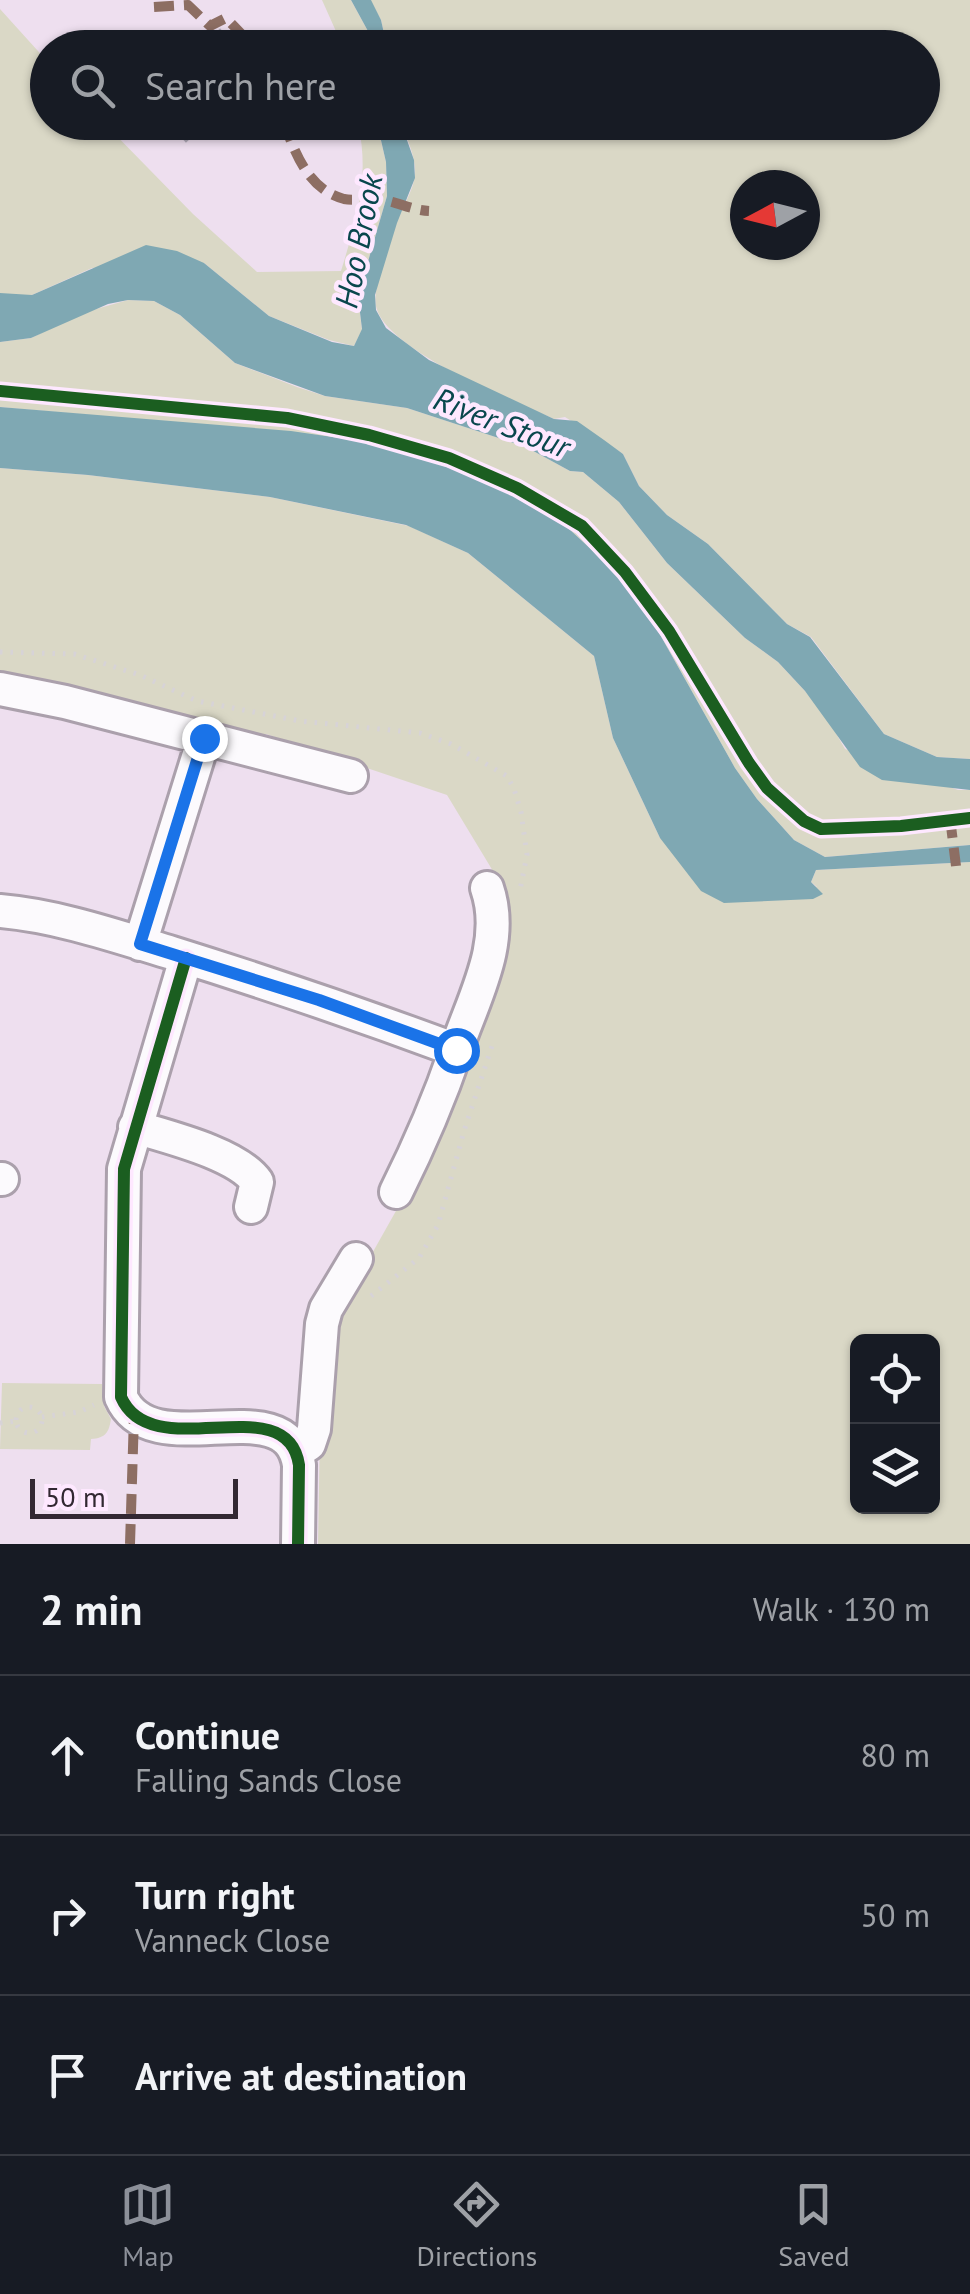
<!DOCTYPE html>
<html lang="en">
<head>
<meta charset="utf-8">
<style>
	:root { --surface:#171b24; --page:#20242c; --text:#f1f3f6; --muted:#9ea1a6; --line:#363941; --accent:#8c9099 }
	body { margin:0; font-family:"PT Sans",sans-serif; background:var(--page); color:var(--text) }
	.controls { position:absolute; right:30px; bottom:30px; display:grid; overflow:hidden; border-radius:15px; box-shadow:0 2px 8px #0004 }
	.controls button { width:90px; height:90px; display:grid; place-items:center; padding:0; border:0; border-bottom:2px solid var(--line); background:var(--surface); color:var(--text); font:50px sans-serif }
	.compass { position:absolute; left:730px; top:170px; width:90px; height:90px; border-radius:50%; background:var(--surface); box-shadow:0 2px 8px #0004; rotate:263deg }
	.scale { position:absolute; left:30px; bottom:25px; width:208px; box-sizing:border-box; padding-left:10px; border:5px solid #322832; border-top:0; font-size:28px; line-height:35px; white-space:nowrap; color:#322832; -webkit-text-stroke:8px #fee8ff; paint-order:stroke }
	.stop { position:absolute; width:30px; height:30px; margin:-22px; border:8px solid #1a73e8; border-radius:50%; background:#fff }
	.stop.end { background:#1a73e8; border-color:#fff; box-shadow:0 2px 10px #0008 }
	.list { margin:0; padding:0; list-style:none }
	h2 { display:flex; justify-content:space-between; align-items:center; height:130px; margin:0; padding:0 40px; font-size:42px }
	h2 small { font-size:32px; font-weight:400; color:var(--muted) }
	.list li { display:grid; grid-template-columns:65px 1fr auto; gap:30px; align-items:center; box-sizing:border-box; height:160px; padding:0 40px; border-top:2px solid var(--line) }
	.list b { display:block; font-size:38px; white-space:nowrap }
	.list p { margin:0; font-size:32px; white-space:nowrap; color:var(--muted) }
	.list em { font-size:32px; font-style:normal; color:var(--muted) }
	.icon { flex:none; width:55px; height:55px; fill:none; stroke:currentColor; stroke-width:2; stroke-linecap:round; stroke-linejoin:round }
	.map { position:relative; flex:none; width:970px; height:1544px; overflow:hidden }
	.search { position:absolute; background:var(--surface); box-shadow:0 2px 8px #0004; left:30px; right:30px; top:30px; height:110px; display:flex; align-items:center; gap:25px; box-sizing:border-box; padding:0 35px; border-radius:55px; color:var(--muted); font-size:38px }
	.sheet { height:610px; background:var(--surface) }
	nav { display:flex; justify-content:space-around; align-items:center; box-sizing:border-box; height:140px; border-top:2px solid var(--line); background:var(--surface); font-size:28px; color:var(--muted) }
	nav a { display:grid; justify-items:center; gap:5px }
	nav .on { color:var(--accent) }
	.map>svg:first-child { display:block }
	.green { fill:#dad8c6; fill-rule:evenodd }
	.water { fill:#7fa8b3 }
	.building { fill:#d1c9d6; stroke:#b4adbb; stroke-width:2.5 }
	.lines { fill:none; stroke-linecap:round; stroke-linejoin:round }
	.minor-casing { stroke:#aba0ac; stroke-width:38 }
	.path { stroke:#d7d3d7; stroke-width:5; stroke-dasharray:2.5 8; stroke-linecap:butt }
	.minor { stroke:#fcfafd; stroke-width:32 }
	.quiet { stroke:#8d6e63; stroke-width:10; stroke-dasharray:20 10; stroke-linecap:butt }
	.cycleway-casing { stroke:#fee8ff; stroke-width:19 }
	.cycleway { stroke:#1b5e20; stroke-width:12 }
	.route { stroke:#1a73e8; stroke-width:12 }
	.labels { text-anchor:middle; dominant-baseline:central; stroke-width:9; stroke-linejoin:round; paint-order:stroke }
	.water-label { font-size:32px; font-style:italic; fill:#09474d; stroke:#fee8ff }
</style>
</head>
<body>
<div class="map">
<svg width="970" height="1544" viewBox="0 0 970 1544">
	<rect width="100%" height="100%" fill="#eedfef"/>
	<path class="green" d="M 322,0 L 351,0 L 369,33 L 372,47 L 343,47 Z
		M 370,0 L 970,0 L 970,759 L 937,757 L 884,734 L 811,637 L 787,624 L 708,544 L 667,515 L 639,486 L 623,454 L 565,417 L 554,419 C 514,402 384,349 376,306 C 372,286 390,245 396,224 C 401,209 414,190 415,174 C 416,157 407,139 401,123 L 922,122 L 922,48 L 387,47 L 381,20 ZM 745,185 L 805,185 L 805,245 L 745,245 Z
		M 0,9 L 47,61 L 48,122 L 104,123 L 193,214 L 257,272 L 341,271 C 357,218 370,178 358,123 L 377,123 L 386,162 L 387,196 L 358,296 L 362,330 L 354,346 L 329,340 L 269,316 L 204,263 L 92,268 L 32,295 L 0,296 Z
		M 128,300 L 154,301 L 180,315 L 235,363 L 297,387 L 325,396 L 407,408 L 526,447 L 570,471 L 583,472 L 619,502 L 667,563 L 745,638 L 778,662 L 805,691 L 826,716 L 845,749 L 958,790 L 970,790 L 970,845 L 825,857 L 794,840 L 757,799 L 735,768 L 649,615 L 607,564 L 554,515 L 492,483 L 413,455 L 133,419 L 0,407 L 0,342 L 31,338 L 82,313 Z
		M 0,468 L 88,475 L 270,497 L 409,526 L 468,553 L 594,656 L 613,738 L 660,838 L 817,887 L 811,882 L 816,870 L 970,862 L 970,1544 L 318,1544 L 320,1432 L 329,1330 L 437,1138 L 502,886 L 447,795 L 266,734 L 260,741 L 0,674 ZM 858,1342 L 932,1342 L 932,1506 L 858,1506 Z
		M 2,1383 L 102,1384 L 104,1406 L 111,1419 C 109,1432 106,1438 91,1439 L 90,1450 L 0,1449 Z"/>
	<path class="water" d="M 351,0 L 371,0 L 381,20 L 387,47 L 372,47 L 369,33 Z
		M 377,123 L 401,123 L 414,160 L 415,178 L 397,223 L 375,295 L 376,310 L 386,328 L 429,360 L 554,419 L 577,421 L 604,440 L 623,454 L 639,486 L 667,515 L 708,544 L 787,624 L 810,637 L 884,734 L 937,757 L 970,759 L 970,790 L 882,780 L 860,767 L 805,691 L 778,662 L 745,638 L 667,563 L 619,502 L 583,472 L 570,471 L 526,447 L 407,408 L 325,396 L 235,363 L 180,315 L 154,301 L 128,300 L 108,304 L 31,338 L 0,342 L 0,293 L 32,295 L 146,245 L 177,251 L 204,263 L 269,316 L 332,342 L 354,346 L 362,329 L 358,296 L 387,196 L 386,162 Z
		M 0,407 L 291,431 L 367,442 L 413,455 L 492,483 L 554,515 L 607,564 L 649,615 L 735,768 L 757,799 L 794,840 L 825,857 L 970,845 L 970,862 L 816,870 L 811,882 L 823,894 L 813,899 L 724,903 L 701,891 L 660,838 L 613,738 L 594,656 L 468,553 L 406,525 L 270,497 L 88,475 L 0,468 Z"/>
	<path class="building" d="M 220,30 L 237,48 L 202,48 Z
		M 169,122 L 206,122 L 186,141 Z"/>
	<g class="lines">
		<defs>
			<path id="minor" d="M 0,689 L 65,702 L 351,776
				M 0,911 C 58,916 116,936 172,953 C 268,983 362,1015 456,1050
				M 140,944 L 204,738
				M 186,958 L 124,1169 L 121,1397 C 152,1468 287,1385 299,1465 L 298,1544
				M 135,1127 C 168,1137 238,1154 257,1182 L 251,1207
				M 0,1179 L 2,1179
				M 396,1192 C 419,1146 439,1100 456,1050 C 473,999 506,943 487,888
				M 297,1452 L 309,1444 L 314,1429 L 322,1324 L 326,1309 L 356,1259"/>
		</defs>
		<use href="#minor" class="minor-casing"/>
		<path class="path" d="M 0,652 L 74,654 L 140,675 L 197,701 L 300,721 L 420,733 L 451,744 L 507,776 L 514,789 L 521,812 L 527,855 L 520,890
			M 371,1296 L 419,1258 L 438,1225 L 464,1131 L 493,1043
			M16 1420a13 13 0 1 1 26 0a13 13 0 1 1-26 0Z
			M 42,1417 L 79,1412 L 94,1405
			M 0,1423 L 16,1421"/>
		<use href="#minor" class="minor"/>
		<path class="quiet" d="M 154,7 L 188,5 L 210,26 L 226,18 L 255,48
			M 284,122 C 295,154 309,190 344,199 C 354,201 366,198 376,199 C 394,200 410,210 429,211
			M 950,818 L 956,866
			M 130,1544 L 134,1416"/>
		<defs>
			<path id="cycleway" d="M 0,391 L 287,418 L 369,435 L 449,458 L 517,488 L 582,526 L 625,572 L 669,631 L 749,763 L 767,788 L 804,821 L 821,829 L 901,826 L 970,818
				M 186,958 L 124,1169 L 121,1397 C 152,1468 287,1385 299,1465 L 298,1544"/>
		</defs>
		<use href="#cycleway" class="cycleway-casing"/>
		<use href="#cycleway" class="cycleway"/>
	</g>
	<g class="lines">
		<path class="route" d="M 204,738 L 140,944 L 319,1000 L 456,1050"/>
	</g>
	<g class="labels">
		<g class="water-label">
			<text transform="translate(358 241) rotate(-79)">Hoo Brook</text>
			<text transform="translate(502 422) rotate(21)">River Stour</text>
		</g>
	</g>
</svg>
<div class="controls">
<button><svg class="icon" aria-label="locate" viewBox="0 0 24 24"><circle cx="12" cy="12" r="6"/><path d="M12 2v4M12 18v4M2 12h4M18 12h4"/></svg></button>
<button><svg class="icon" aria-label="layers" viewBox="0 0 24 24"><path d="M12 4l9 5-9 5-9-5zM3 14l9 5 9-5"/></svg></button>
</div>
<svg class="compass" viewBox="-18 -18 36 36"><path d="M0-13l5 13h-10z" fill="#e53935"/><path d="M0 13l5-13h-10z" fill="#9ea1a6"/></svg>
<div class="scale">50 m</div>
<div class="stop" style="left:456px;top:1050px"></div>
<div class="stop end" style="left:204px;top:738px"></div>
<div class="search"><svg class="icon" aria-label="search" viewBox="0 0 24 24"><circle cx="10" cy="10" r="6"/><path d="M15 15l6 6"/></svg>Search here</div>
</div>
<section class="sheet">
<h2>2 min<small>Walk · 130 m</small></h2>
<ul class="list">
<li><svg class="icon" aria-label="ahead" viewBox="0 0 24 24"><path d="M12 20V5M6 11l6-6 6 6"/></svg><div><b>Continue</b><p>Falling Sands Close</p></div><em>80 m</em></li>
<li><svg class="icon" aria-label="right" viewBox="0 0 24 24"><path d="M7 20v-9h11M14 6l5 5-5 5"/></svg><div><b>Turn right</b><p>Vanneck Close</p></div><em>50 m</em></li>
<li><svg class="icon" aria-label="arrive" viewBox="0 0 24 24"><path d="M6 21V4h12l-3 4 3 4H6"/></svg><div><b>Arrive at destination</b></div></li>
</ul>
</section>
<nav>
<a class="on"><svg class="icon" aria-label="map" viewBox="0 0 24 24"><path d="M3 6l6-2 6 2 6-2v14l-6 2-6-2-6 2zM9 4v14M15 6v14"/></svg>Map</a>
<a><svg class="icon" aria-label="directions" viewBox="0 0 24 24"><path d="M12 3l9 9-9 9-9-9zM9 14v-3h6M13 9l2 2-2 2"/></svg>Directions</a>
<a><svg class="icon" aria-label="saved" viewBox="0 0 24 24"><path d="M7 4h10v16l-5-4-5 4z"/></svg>Saved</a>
</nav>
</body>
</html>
